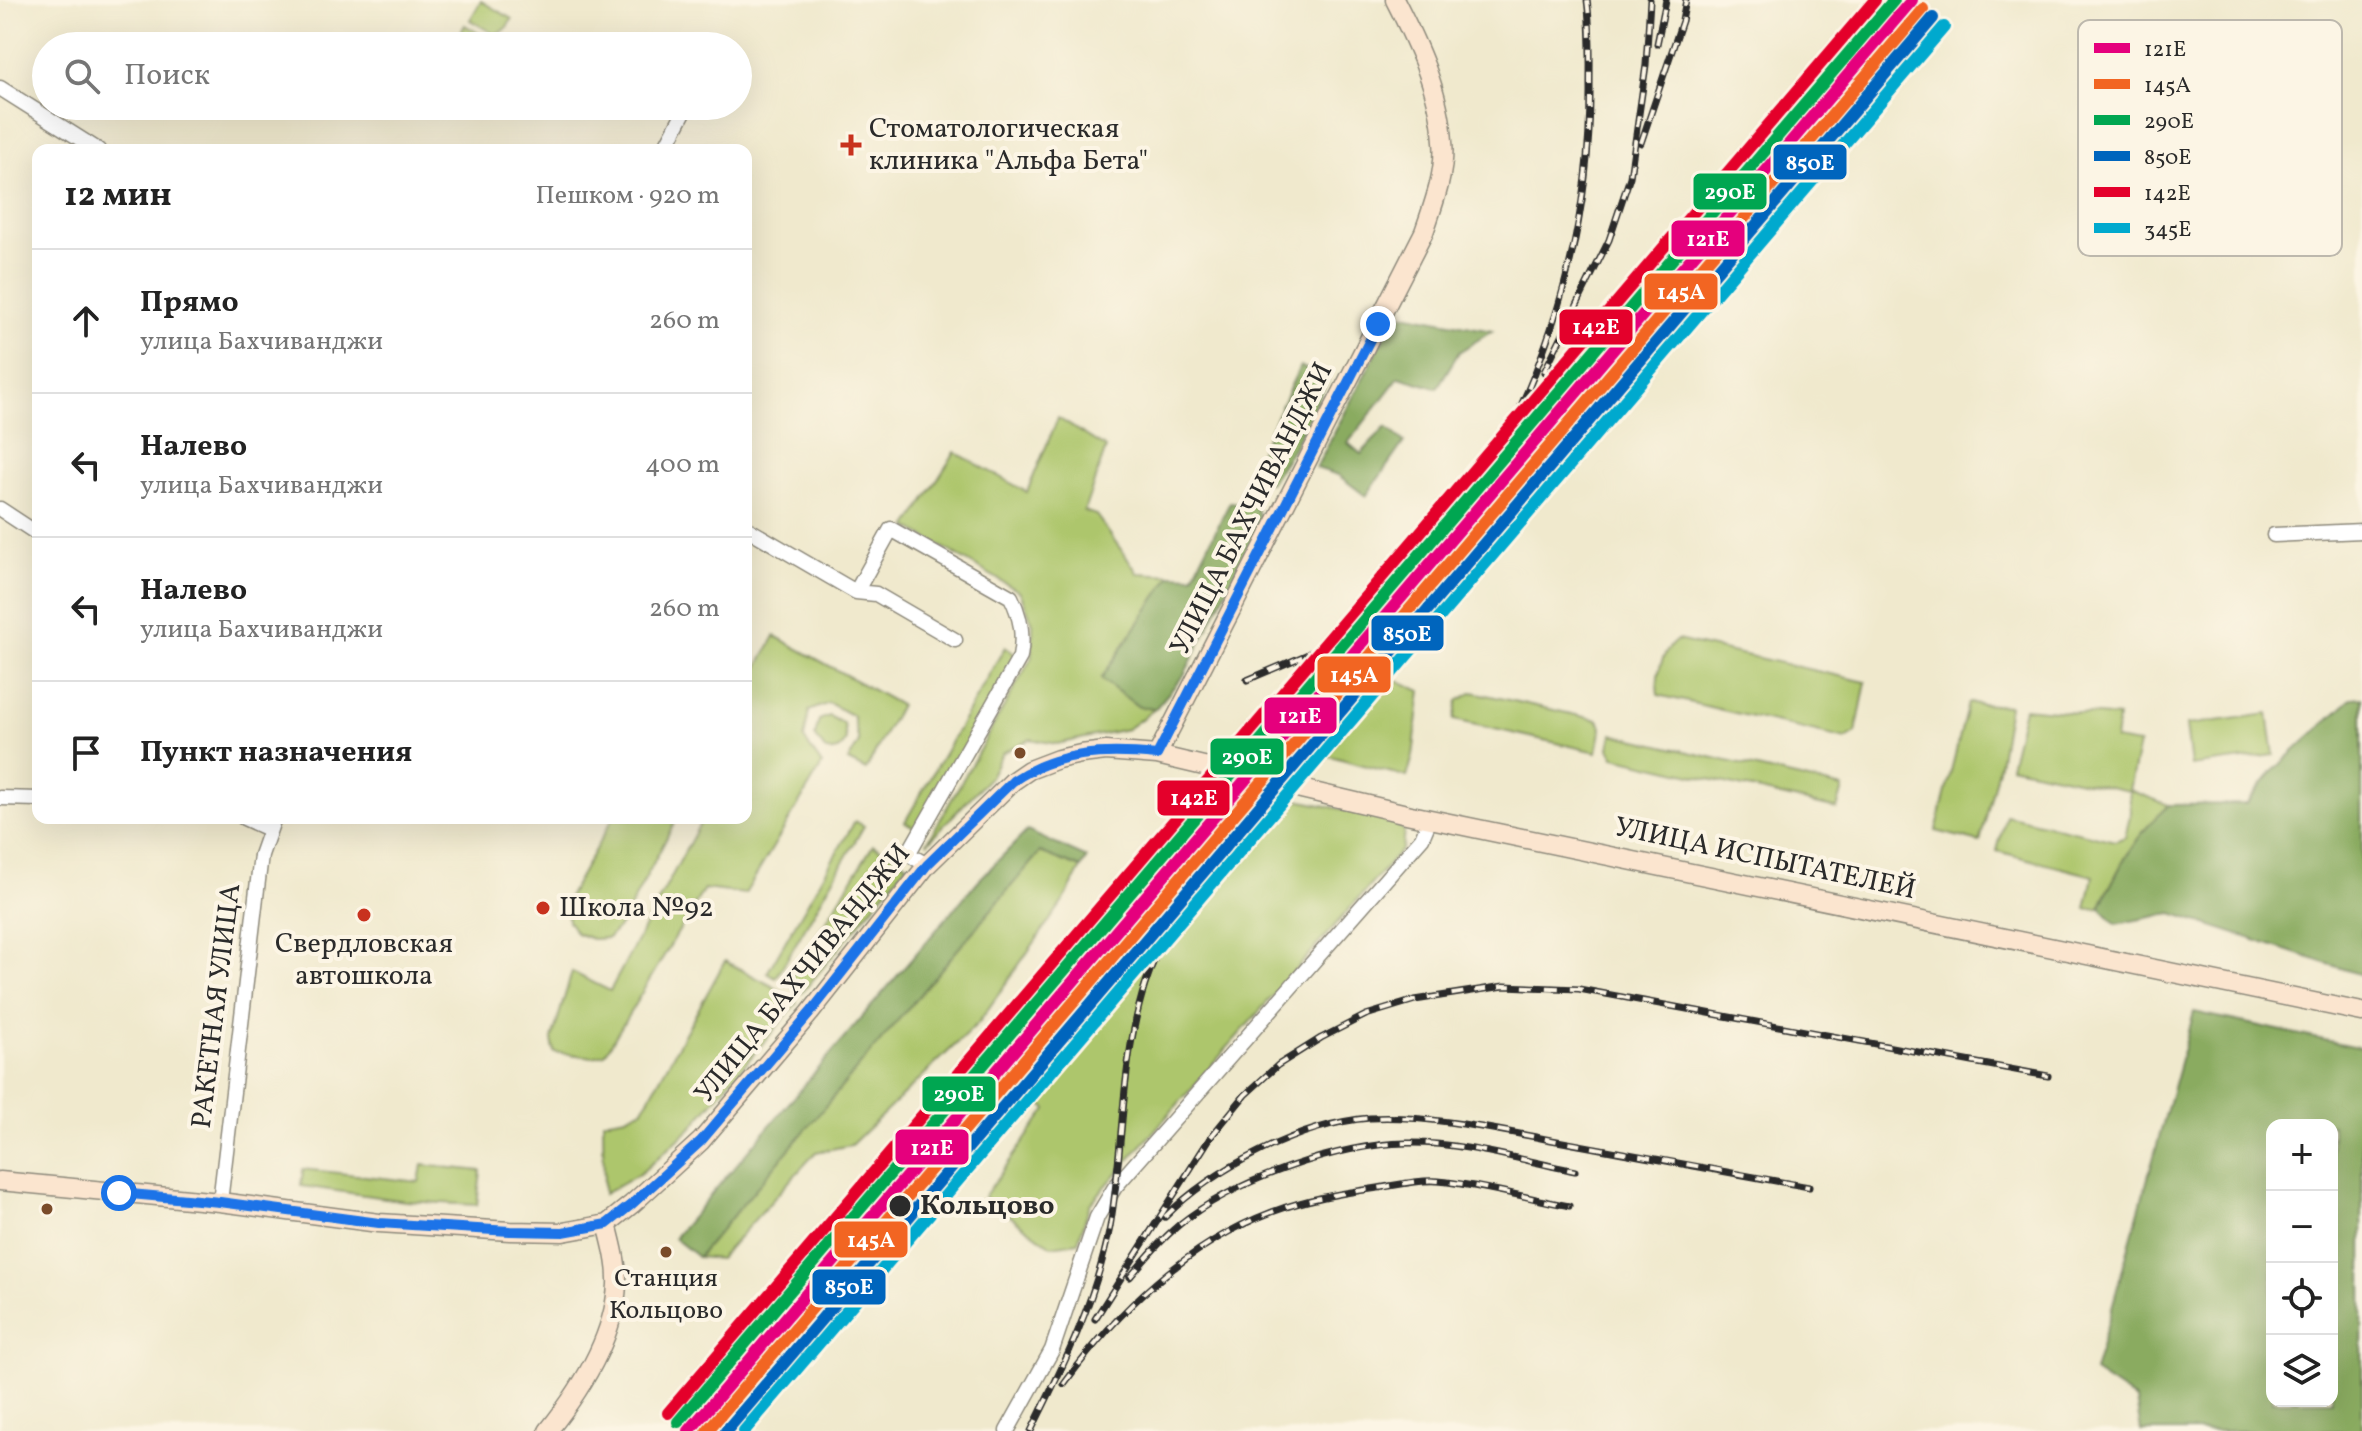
<!DOCTYPE html>
<html lang="ru">
<head>
<meta charset="utf-8">
<style>
	:root { --surface:#fff; --page:#f2f2f2; --text:#222; --muted:#767676; --line:#e0e0e0 }
	body { margin:0; font-family:Vollkorn,serif; background:var(--page); color:var(--text) }
	.controls { position:absolute; right:24px; bottom:24px; display:grid; overflow:hidden; border-radius:16px; box-shadow:0 8px 32px #0002 }
	.controls button { width:72px; height:72px; display:grid; place-items:center; padding:0; border:0; border-bottom:2px solid var(--line); background:var(--surface); color:var(--text); font:40px sans-serif }
	.stop { position:absolute; width:24px; height:24px; margin:-18px; border:6px solid #1a73e8; border-radius:50%; background:#fff }
	.stop.end { background:#1a73e8; border-color:#fff; box-shadow:0 2px 8px #0008 }
	.list { margin:0; padding:0; list-style:none }
	h2 { display:flex; justify-content:space-between; align-items:center; height:104px; margin:0; padding:0 32px; font-size:34px }
	h2 small { font-size:26px; font-weight:400; color:var(--muted) }
	.list li { display:grid; grid-template-columns:52px 1fr auto; gap:24px; align-items:center; box-sizing:border-box; height:144px; padding:0 32px; border-top:2px solid var(--line) }
	.list b { display:block; font-size:30px; white-space:nowrap }
	.list p { margin:0; font-size:26px; white-space:nowrap; color:var(--muted) }
	.list em { font-size:26px; font-style:normal; color:var(--muted) }
	.icon { flex:none; width:44px; height:44px; fill:none; stroke:currentColor; stroke-width:2; stroke-linecap:round; stroke-linejoin:round }
	.map { position:relative; flex:none; width:2362px; height:1431px; overflow:hidden }
	.search { position:absolute; background:var(--surface); box-shadow:0 8px 32px #0002; left:32px; top:32px; width:720px; height:88px; display:flex; align-items:center; gap:20px; box-sizing:border-box; padding:0 28px; border-radius:44px; color:var(--muted); font-size:30px }
	.panel { position:absolute; background:var(--surface); box-shadow:0 8px 32px #0002; left:32px; top:144px; width:720px; height:680px; border-radius:16px }
	.map>svg:first-child { display:block }
	.green { fill:#adc66c; stroke:#6c784c; stroke-width:2 }
	.forest { fill:#8aab60; stroke:#5a6b46; stroke-width:2; fill-rule:evenodd }
	.lines { fill:none; stroke-linecap:round; stroke-linejoin:round }
	.minor-casing { stroke:#8e8a7c; stroke-width:17 }
	.secondary-casing { stroke:#8e8a7c; stroke-width:21 }
	.minor { stroke:#fff; stroke-width:14 }
	.secondary { stroke:#fbe5cf; stroke-width:18 }
	.rail-casing { stroke:#2b2b2b; stroke-width:7 }
	.rail { stroke:#fcf5e5; stroke-width:4; stroke-dasharray:12; stroke-linecap:butt }
	.rail-1-casing { stroke:#fcf5e5; stroke-width:18 }
	.rail-2-casing { stroke:#fcf5e5; stroke-width:18 }
	.rail-3-casing { stroke:#fcf5e5; stroke-width:18 }
	.rail-4-casing { stroke:#fcf5e5; stroke-width:18 }
	.rail-5-casing { stroke:#fcf5e5; stroke-width:18 }
	.rail-6-casing { stroke:#fcf5e5; stroke-width:18 }
	.rail-1 { stroke:#e5007d; stroke-width:12 }
	.rail-2 { stroke:#f26522; stroke-width:12 }
	.rail-3 { stroke:#00a651; stroke-width:12 }
	.rail-4 { stroke:#0065bd; stroke-width:12 }
	.rail-5 { stroke:#e4002b; stroke-width:12 }
	.rail-6 { stroke:#00a9ce; stroke-width:12 }
	.route { stroke:#1a73e8; stroke-width:10 }
	.poi-dot { fill:#c8321e; stroke:#fcf5e5; stroke-width:3 }
	.bus-dot { fill:#7a4b2a; stroke:#fcf5e5; stroke-width:3 }
	.stop-dot { fill:#2b2b2b; stroke:#fcf5e5; stroke-width:3 }
	.labels { text-anchor:middle; dominant-baseline:central; stroke-width:8; stroke-linejoin:round; paint-order:stroke }
	.bus-label { font-size:26px; fill:#2b2b2b; stroke:#fcf5e5 }
	.poi-label { font-size:28px; fill:#2b2b2b; stroke:#fcf5e5; text-anchor:start }
	.street-label { font-size:28px; fill:#2b2b2b; stroke:#fcf5e5 }
	.stop-label { font-size:28px; font-weight:bold; fill:#2b2b2b; stroke:#fcf5e5; text-anchor:start }
	.key { fill:#fcf5e5; stroke:#bdb8ad; stroke-width:2 }
	.key-label { font-size:22px; fill:#2b2b2b }
	.line-badge { stroke:#fcf5e5; stroke-width:3 }
	.badge-label { font-size:22px; text-anchor:middle; font-weight:bold; fill:#fff }
</style>
</head>
<body>
<div class="map">
<svg width="2362" height="1431" viewBox="0 0 2362 1431">
	<rect width="100%" height="100%" fill="#fcf5e5"/>
	<filter id="ink" filterUnits="userSpaceOnUse"><feTurbulence type="fractalNoise" baseFrequency=".0125" numOctaves="2"/><feDisplacementMap in="SourceGraphic" scale="16" xChannelSelector="R" yChannelSelector="G"/><feConvolveMatrix kernelMatrix="1 2 1 2 8 2 1 2 1" color-interpolation-filters="sRGB"/></filter>
	<filter id="wash" filterUnits="userSpaceOnUse"><feTurbulence type="fractalNoise" baseFrequency=".006" numOctaves="4" result="noise"/><feDisplacementMap in="SourceGraphic" scale="32" xChannelSelector="R" yChannelSelector="G"/><feGaussianBlur stdDeviation="1.8" result="paint"/><feColorMatrix in="noise" values="0 0 0 0 0 0 0 0 0 0 0 0 0 0 0 0 0 1.4 0 .05"/><feComposite in="paint" operator="in"/></filter>
	<g filter="url(#wash)">
		<rect width="100%" height="100%" fill="#f0e9cd"/>
		<path class="green" d="M 481,1 L 512,19 L 505,30 L 494,34 L 470,20 Z
			M 465,25 L 490,40 L 487,46 L 453,46 Z
			M 1058,418 L 1106,448 L 1084,511 L 1096,515 L 1138,573 L 1171,575 L 1101,679 L 1139,707 L 1155,709 L 1127,729 L 1057,744 L 1030,739 L 1002,753 L 990,777 L 927,843 L 1032,657 L 1033,624 L 1020,592 L 908,527 L 955,452 L 1027,492 Z
			M 775,636 L 900,705 L 866,770 L 848,761 L 859,742 L 853,716 L 829,703 L 809,711 L 804,739 L 822,765 L 745,894 L 704,889 L 605,1054 L 593,1057 L 554,1052 L 552,1039 L 572,972 L 610,991 L 703,818 L 746,818 L 746,688 Z
			M 1677,640 L 1866,682 L 1856,733 L 1846,739 L 1658,695 C 1655,676 1662,651 1677,640 Z
			M 1005,647 L 1018,656 L 919,830 L 905,822 Z
			M 1395,679 L 1421,691 L 1413,756 L 1407,777 L 1308,750 L 1358,688 L 1377,688 Z
			M 1473,692 L 1598,720 L 1602,726 L 1597,752 L 1454,720 L 1458,701 Z
			M 1968,703 L 2009,706 L 1999,764 L 1980,842 L 1936,831 Z
			M 2024,708 L 2118,717 L 2115,740 L 2139,744 L 2129,790 L 2169,805 C 2136,833 2118,869 2100,908 L 2086,909 L 2093,876 L 1997,851 L 2006,815 L 2115,841 L 2125,837 L 2131,812 L 2129,791 L 2010,766 Z
			M 2268,714 L 2274,755 L 2191,766 L 2186,725 Z
			M 829,716 L 844,724 L 846,741 C 840,750 837,752 826,751 L 815,736 L 819,720 Z
			M 1612,734 L 1843,788 L 1837,809 L 1614,757 L 1610,748 Z
			M 1278,796 L 1390,819 L 1404,830 L 1402,849 L 1090,1204 L 1078,1242 L 1051,1246 L 984,1197 L 1047,1109 L 1027,1095 Z
			M 613,818 L 677,818 L 621,925 L 608,938 L 592,939 L 576,933 L 568,921 L 566,901 Z
			M 855,821 L 864,826 L 776,978 L 767,973 Z
			M 873,845 L 908,864 L 802,993 L 788,983 Z
			M 1040,852 L 1081,868 L 1064,900 L 979,1022 L 851,1145 L 816,1152 L 719,1259 L 698,1257 Z
			M 725,961 L 778,989 L 797,1003 L 690,1129 L 641,1173 L 604,1194 L 603,1121 L 626,1117 L 643,1109 Z
			M 422,1165 L 481,1171 L 477,1205 L 406,1201 L 301,1186 L 303,1169 L 419,1182 Z"/>
		<path class="forest" d="M 1396,315 L 1409,315 L 1492,331 L 1459,352 L 1437,388 L 1399,377 L 1348,443 L 1361,454 L 1386,427 L 1404,442 L 1366,496 L 1338,475 L 1316,468 Z
			M 1300,366 L 1328,380 L 1294,447 L 1270,483 L 1249,475 Z
			M 1230,502 L 1255,506 L 1262,521 L 1184,675 L 1155,709 L 1139,707 L 1101,679 L 1171,575 L 1193,576 Z
			M 2362,697 L 2362,975 L 2172,913 L 2116,924 L 2100,908 C 2118,869 2136,833 2169,805 L 2246,804 L 2272,772 L 2352,698 Z
			M 1027,831 L 1087,858 L 1081,868 L 1040,852 L 698,1257 L 674,1238 L 978,881 Z
			M 2194,1012 L 2362,1048 L 2362,1431 L 2141,1431 L 2136,1400 L 2094,1372 ZM 2272,1125 L 2332,1125 L 2332,1401 L 2272,1401 Z"/>
	</g>
	<g filter="url(#ink)">
		<g class="lines">
			<defs>
				<path id="minor" d="M 0,88 L 98,150
					M 664,150 L 687,106
					M 0,509 L 38,534
					M 746,528 L 856,592 L 876,594 L 955,640
					M 2274,535 L 2362,531
					M 856,592 L 891,529 L 1011,597 C 1021,617 1024,635 1020,657 L 908,854 L 927,865
					M 0,798 L 38,799
					M 244,818 L 268,829
					M 220,1202 L 261,855 L 274,818
					M 1007,1431 L 1052,1350 L 1097,1217 L 1115,1187 L 1422,838 L 1430,819"/>
				<path id="secondary" d="M 1157,755 L 1424,232 C 1434,203 1446,171 1443,141 C 1440,92 1417,43 1395,0
					M 0,1181 L 220,1202 L 379,1223 L 510,1231 L 563,1232 L 607,1224 L 632,1204 L 701,1141 L 810,1013 L 927,865 L 1013,781 L 1029,770 L 1058,759 L 1081,754 L 1106,751 L 1157,755 L 1411,815 L 2362,1012
					M 548,1431 C 580,1391 614,1338 617,1285 C 618,1265 612,1243 607,1224"/>
			</defs>
			<use href="#minor" class="minor-casing"/>
			<use href="#secondary" class="secondary-casing"/>
			<use href="#minor" class="minor"/>
			<use href="#secondary" class="secondary"/>
			<defs>
				<path id="rail" d="M 1657,44 L 1666,0
					M 1641,143 L 1682,21 L 1686,0
					M 1544,372 L 1609,240 L 1630,177 L 1646,65 L 1650,0
					M 1365,624 C 1417,563 1481,492 1515,419 C 1564,314 1591,200 1590,85 C 1590,56 1591,28 1587,0
					M 1247,680 L 1306,655 L 1372,609
					M 1165,1217 C 1212,1169 1302,1123 1370,1118 C 1433,1115 1496,1130 1557,1141 C 1641,1156 1725,1171 1809,1187
					M 1130,1277 C 1146,1258 1161,1240 1180,1224 C 1234,1180 1338,1144 1407,1143 C 1463,1142 1520,1160 1575,1171
					M 1095,1319 L 1210,1138 L 1245,1095 L 1278,1065 L 1321,1038 L 1366,1015 L 1415,1000 L 1504,986 L 1579,989 L 2048,1076
					M 1064,1384 C 1117,1311 1187,1244 1272,1212 C 1306,1199 1342,1193 1378,1188 C 1397,1185 1420,1179 1438,1181 C 1482,1185 1527,1198 1569,1206
					M 1031,1431 C 1064,1365 1096,1300 1110,1227 C 1124,1146 1120,1064 1145,985 C 1164,925 1202,874 1237,821"/>
			</defs>
			<use href="#rail" class="rail-casing"/>
			<use href="#rail" class="rail"/>
			<defs>
				<path id="rail-1" d="M 689,1431 L 1912,0"/>
				<path id="rail-2" d="M 707,1431 L 1923,9"/>
				<path id="rail-3" d="M 678,1422 L 1894,0"/>
				<path id="rail-4" d="M 726,1431 L 1933,18"/>
				<path id="rail-5" d="M 668,1413 L 1875,0"/>
				<path id="rail-6" d="M 744,1431 L 1944,27"/>
			</defs>
			<use href="#rail-1" class="rail-1-casing"/>
			<use href="#rail-2" class="rail-2-casing"/>
			<use href="#rail-3" class="rail-3-casing"/>
			<use href="#rail-4" class="rail-4-casing"/>
			<use href="#rail-5" class="rail-5-casing"/>
			<use href="#rail-6" class="rail-6-casing"/>
			<use href="#rail-1" class="rail-1"/>
			<use href="#rail-2" class="rail-2"/>
			<use href="#rail-3" class="rail-3"/>
			<use href="#rail-4" class="rail-4"/>
			<use href="#rail-5" class="rail-5"/>
			<use href="#rail-6" class="rail-6"/>
		</g>
	</g>
	<g class="lines" filter="url(#ink)">
		<path class="route" d="M 119,1193 L 220,1202 L 379,1223 L 510,1231 L 563,1232 L 607,1224 L 632,1204 L 701,1141 L 810,1013 L 927,865 L 1013,781 C 1057,751 1106,750 1157,755 L 1378,324"/>
	</g>
	<g class="poi-dot">
		<path d="M847 133h8v8h8v8h-8v8h-8v-8h-8v-8h8z"/>
		<circle cx="543" cy="908" r="8"/>
		<circle cx="364" cy="915" r="8"/>
	</g>
	<g class="bus-dot">
		<circle cx="1020" cy="753" r="7"/>
		<circle cx="47" cy="1209" r="7"/>
		<circle cx="666" cy="1252" r="7"/>
	</g>
	<circle class="stop-dot" cx="900" cy="1206" r="12"/>
	<g class="labels">
		<g class="bus-label">
			<text x="666" y="1279">Станция<tspan x="666" dy="32">Кольцово</tspan></text>
		</g>
		<g class="poi-label">
			<text x="869" y="129">Стоматологическая<tspan x="869" dy="32">клиника "Альфа Бета"</tspan></text>
			<text x="559" y="908">Школа №92</text>
			<text x="364" y="944" text-anchor="middle">Свердловская<tspan x="364" dy="32">автошкола</tspan></text>
		</g>
		<g class="street-label">
			<text transform="translate(1252 509) rotate(-63)">УЛИЦА БАХЧИВАНДЖИ</text>
			<text transform="translate(1765 859) rotate(12)">УЛИЦА ИСПЫТАТЕЛЕЙ</text>
			<text transform="translate(803 974) rotate(-51)">УЛИЦА БАХЧИВАНДЖИ</text>
			<text transform="translate(217 1006) rotate(-83)">РАКЕТНАЯ УЛИЦА</text>
		</g>
		<g class="stop-label">
			<text x="920" y="1206">Кольцово</text>
		</g>
	</g>
	<rect x="2078" y="20" width="264" height="236" rx="12" class="key"/>
	<rect x="2094" y="43" width="36" height="10" fill="#e5007d"/>
	<rect x="2094" y="79" width="36" height="10" fill="#f26522"/>
	<rect x="2094" y="115" width="36" height="10" fill="#00a651"/>
	<rect x="2094" y="151" width="36" height="10" fill="#0065bd"/>
	<rect x="2094" y="187" width="36" height="10" fill="#e4002b"/>
	<rect x="2094" y="223" width="36" height="10" fill="#00a9ce"/>
	<g class="key-label">
		<text x="2144" y="56">121Е</text>
		<text x="2144" y="92">145А</text>
		<text x="2144" y="128">290Е</text>
		<text x="2144" y="164">850Е</text>
		<text x="2144" y="200">142Е</text>
		<text x="2144" y="236">345Е</text>
	</g>
	<g class="line-badge">
		<rect x="1772" y="143" width="76" height="38" rx="8" fill="#0065bd"/>
		<rect x="1692" y="172" width="76" height="39" rx="8" fill="#00a651"/>
		<rect x="1670" y="219" width="76" height="39" rx="8" fill="#e5007d"/>
		<rect x="1643" y="272" width="76" height="39" rx="8" fill="#f26522"/>
		<rect x="1558" y="308" width="76" height="38" rx="8" fill="#e4002b"/>
		<rect x="1370" y="614" width="75" height="38" rx="8" fill="#0065bd"/>
		<rect x="1316" y="655" width="76" height="39" rx="8" fill="#f26522"/>
		<rect x="1263" y="696" width="75" height="39" rx="8" fill="#e5007d"/>
		<rect x="1209" y="737" width="76" height="39" rx="8" fill="#00a651"/>
		<rect x="1156" y="779" width="75" height="38" rx="8" fill="#e4002b"/>
		<rect x="921" y="1075" width="76" height="38" rx="8" fill="#00a651"/>
		<rect x="894" y="1128" width="76" height="38" rx="8" fill="#e5007d"/>
		<rect x="833" y="1220" width="76" height="39" rx="8" fill="#f26522"/>
		<rect x="811" y="1268" width="76" height="38" rx="8" fill="#0065bd"/>
	</g>
	<g class="badge-label">
		<text x="1810" y="170">850Е</text>
		<text x="1730" y="199">290Е</text>
		<text x="1708" y="246">121Е</text>
		<text x="1681" y="299">145А</text>
		<text x="1596" y="334">142Е</text>
		<text x="1407" y="641">850Е</text>
		<text x="1354" y="682">145А</text>
		<text x="1300" y="723">121Е</text>
		<text x="1247" y="764">290Е</text>
		<text x="1194" y="805">142Е</text>
		<text x="959" y="1101">290Е</text>
		<text x="932" y="1155">121Е</text>
		<text x="871" y="1247">145А</text>
		<text x="849" y="1294">850Е</text>
	</g>
</svg>
<div class="controls">
<button>+</button>
<button>−</button>
<button><svg class="icon" aria-label="locate" viewBox="0 0 24 24"><circle cx="12" cy="12" r="6"/><path d="M12 2v4M12 18v4M2 12h4M18 12h4"/></svg></button>
<button><svg class="icon" aria-label="layers" viewBox="0 0 24 24"><path d="M12 4l9 5-9 5-9-5zM3 14l9 5 9-5"/></svg></button>
</div>
<div class="stop" style="left:119px;top:1193px"></div>
<div class="stop end" style="left:1378px;top:324px"></div>
<div class="search"><svg class="icon" aria-label="search" viewBox="0 0 24 24"><circle cx="10" cy="10" r="6"/><path d="M15 15l6 6"/></svg>Поиск</div>
<section class="panel">
<h2>12 мин<small>Пешком · 920 m</small></h2>
<ul class="list">
<li><svg class="icon" aria-label="ahead" viewBox="0 0 24 24"><path d="M12 20V5M6 11l6-6 6 6"/></svg><div><b>Прямо</b><p>улица Бахчиванджи</p></div><em>260 m</em></li>
<li><svg class="icon" aria-label="left" viewBox="0 0 24 24"><path d="M17 20v-9H6M10 6l-5 5 5 5"/></svg><div><b>Налево</b><p>улица Бахчиванджи</p></div><em>400 m</em></li>
<li><svg class="icon" aria-label="left" viewBox="0 0 24 24"><path d="M17 20v-9H6M10 6l-5 5 5 5"/></svg><div><b>Налево</b><p>улица Бахчиванджи</p></div><em>260 m</em></li>
<li><svg class="icon" aria-label="arrive" viewBox="0 0 24 24"><path d="M6 21V4h12l-3 4 3 4H6"/></svg><div><b>Пункт назначения</b></div></li>
</ul>
</section>
</div>
</body>
</html>
